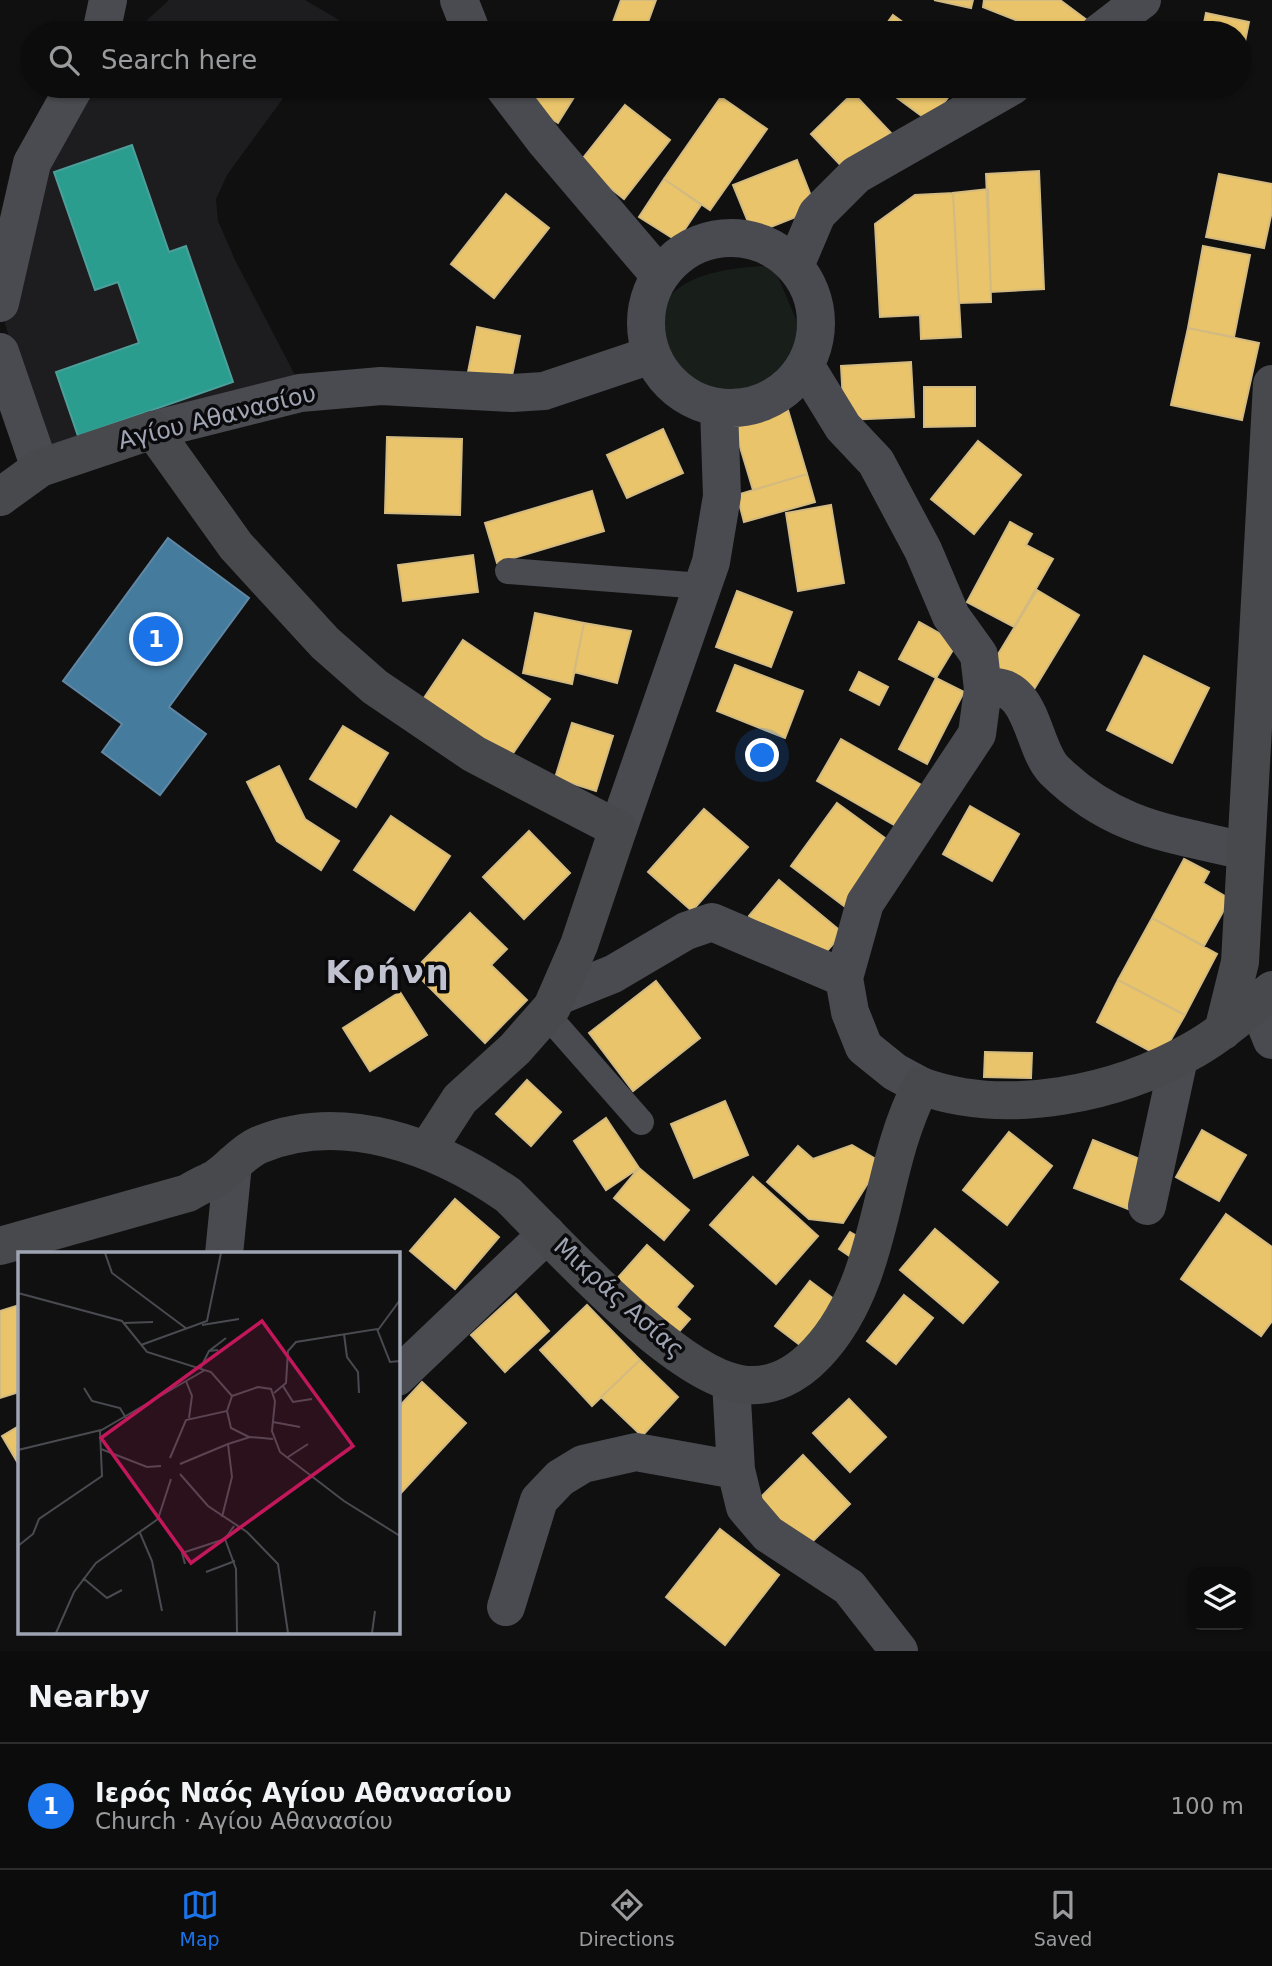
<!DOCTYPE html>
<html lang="en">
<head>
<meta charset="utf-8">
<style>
	:root { --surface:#0c0c0c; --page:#1a1a1a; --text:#f1f3f6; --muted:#9a9b9d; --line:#2c2c2d; --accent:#1a73e8 }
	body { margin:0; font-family:"DejaVu Sans",sans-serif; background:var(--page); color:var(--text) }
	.controls { position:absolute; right:21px; bottom:21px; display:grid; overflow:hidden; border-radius:14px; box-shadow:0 2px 5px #0004 }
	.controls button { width:63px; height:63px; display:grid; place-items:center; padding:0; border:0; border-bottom:2px solid var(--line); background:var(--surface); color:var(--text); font:35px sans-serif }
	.you { position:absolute; left:763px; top:756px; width:24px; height:24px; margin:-18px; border:5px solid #fff; border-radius:50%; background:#1a73e8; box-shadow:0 0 0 10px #1a73e833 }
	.badge { display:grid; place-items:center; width:46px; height:46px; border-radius:50%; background:var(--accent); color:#fff; font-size:23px; font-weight:700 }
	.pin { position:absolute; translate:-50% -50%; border:4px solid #fff; box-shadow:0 2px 7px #0006 }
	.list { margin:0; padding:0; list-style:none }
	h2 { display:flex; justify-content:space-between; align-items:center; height:91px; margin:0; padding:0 28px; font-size:30px }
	h2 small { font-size:23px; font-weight:400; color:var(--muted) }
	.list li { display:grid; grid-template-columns:46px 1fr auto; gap:21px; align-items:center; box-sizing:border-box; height:126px; padding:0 28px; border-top:2px solid var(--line) }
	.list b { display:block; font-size:26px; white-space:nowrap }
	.list p { margin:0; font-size:23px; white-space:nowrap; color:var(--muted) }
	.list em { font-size:23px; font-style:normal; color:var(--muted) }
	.icon { flex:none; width:38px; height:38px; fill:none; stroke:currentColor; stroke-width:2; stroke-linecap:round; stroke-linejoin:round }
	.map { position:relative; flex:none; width:1272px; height:1651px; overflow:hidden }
	.search { position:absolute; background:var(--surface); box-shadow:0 2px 5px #0004; left:21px; right:21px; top:21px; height:77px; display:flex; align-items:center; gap:18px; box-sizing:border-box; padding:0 24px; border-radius:38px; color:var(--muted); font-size:26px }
	.sheet { height:217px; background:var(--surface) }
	nav { display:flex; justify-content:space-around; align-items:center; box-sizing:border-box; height:98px; border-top:2px solid var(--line); background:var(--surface); font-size:19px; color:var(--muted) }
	nav a { display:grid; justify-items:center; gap:4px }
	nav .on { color:var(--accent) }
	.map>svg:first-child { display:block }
	.built { fill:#1d1d1f }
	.green { fill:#181f1a }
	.homes { fill:#e9c46a; stroke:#d3ba80; stroke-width:2 }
	.schools { fill:#2a9d8f; stroke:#4d9f9a; stroke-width:2 }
	.public { fill:#457b9d; stroke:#6087a4; stroke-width:2 }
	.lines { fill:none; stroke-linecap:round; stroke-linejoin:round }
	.lane { stroke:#4a4b50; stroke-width:26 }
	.street { stroke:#4a4b50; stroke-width:38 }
	.secondary { stroke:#48494d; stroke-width:38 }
	.labels { text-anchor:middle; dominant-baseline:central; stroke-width:7; stroke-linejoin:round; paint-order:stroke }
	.street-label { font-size:24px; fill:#9fa4b3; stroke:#0a0a0c }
	.district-label { font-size:32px; font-weight:bold; letter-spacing:2px; fill:#c0c3cf; stroke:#0a0a0c }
	.inset-road { fill:none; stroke:#494b51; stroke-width:2 }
	.view { fill:#c2185b; fill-opacity:0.15; stroke:#c2185b; stroke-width:3.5 }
	.inset-edge { fill:none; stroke:#9fa4b3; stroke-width:3.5 }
</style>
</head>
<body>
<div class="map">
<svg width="1272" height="1651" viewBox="0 0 1272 1651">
	<rect width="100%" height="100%" fill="#101010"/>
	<path class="built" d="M 169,0 L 305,0 L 339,20 L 330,33 L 133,33 Z
		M 91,86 L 292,86 L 227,175 L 216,199 L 218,221 L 235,260 L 307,398 L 57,465 L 20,378 L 5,323 L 28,192 Z"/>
	<path class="green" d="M 773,265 L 803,336 C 787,361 768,386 738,396 C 680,415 620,322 685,284 C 711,269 743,268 773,265 Z"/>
	<path class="homes" d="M 621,0 L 656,0 L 644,33 L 609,33 Z
		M 934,0 L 973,0 L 971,8 Z
		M 984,0 L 1060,0 L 1091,23 L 1081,33 L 1048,33 L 983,7 Z
		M 1206,13 L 1249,22 L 1239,71 L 1239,33 L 1202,33 Z
		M 893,15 L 918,33 L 880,33 Z
		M 524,86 L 581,86 L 558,123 L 525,103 Z
		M 881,86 L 952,86 L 955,88 L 930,122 Z
		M 853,93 L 891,133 L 849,174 L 811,134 Z
		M 721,97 L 767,129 L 710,210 L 664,179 Z
		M 625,105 L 670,140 L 624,199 L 579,163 Z
		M 797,160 L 816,209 L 753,234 L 733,185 Z
		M 1039,171 L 1044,289 L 991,292 L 986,174 Z
		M 1219,174 L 1272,184 L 1272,211 L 1264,248 L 1206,237 Z
		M 664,179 L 701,205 L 677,241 L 639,217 Z
		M 988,189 L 991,302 L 959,303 L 953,193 Z
		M 953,193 L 961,337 L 921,339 L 920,315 L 880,317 L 875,224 L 915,195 Z
		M 506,194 L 549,228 L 494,298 L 451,264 Z
		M 1203,246 L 1250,255 L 1234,337 L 1188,328 Z
		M 477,327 L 520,336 L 511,381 L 468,372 Z
		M 1188,328 L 1259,343 L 1242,420 L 1171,405 Z
		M 911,362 L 914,417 L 844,420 L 841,366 Z
		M 924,387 L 975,387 L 975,426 L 924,427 Z
		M 788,410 L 807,474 L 753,490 L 734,427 Z
		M 663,429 L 683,473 L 627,498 L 607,455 Z
		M 387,437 L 462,439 L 460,515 L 385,513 Z
		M 978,441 L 1021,475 L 974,534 L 931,499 Z
		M 807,474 L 815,502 L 744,522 L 737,495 Z
		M 592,491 L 604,531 L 497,563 L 485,523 Z
		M 831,505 L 844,583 L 798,591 L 786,513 Z
		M 1010,522 L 1032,534 L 1026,545 L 1053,559 L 1014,627 L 967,602 Z
		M 473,555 L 478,592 L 403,601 L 398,565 Z
		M 1037,590 L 1079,615 L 1033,691 L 991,666 Z
		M 737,591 L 792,612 L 771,667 L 716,647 Z
		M 535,613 L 584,623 L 572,684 L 523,673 Z
		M 919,622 L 957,643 L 936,678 L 899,659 Z
		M 584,623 L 631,631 L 617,683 L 574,672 Z
		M 463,640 L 550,699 L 509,759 L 422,701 Z
		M 1144,656 L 1209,688 L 1172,763 L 1107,730 Z
		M 735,665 L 803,691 L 785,738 L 717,711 Z
		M 859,672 L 888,687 L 879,705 L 850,690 Z
		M 936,678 L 964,692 L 927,764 L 899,749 Z
		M 572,723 L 613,736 L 596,791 L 555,778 Z
		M 343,726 L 388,753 L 356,807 L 310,779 Z
		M 841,739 L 925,787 L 901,829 L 817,781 Z
		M 279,766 L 305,819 L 339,841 L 321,870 L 277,841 L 247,782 Z
		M 837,803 L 900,849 L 852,912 L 791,866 Z
		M 970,806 L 1019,834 L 992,881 L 943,854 Z
		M 704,809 L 748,847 L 692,911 L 648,872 Z
		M 391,816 L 450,856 L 414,910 L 354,870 Z
		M 529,831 L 570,873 L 524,919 L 483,877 Z
		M 1184,859 L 1209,872 L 1203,883 L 1230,899 L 1204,946 L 1152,918 Z
		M 779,880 L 843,933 L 827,951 L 778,941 L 749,916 Z
		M 470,913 L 507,949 L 491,965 L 527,1000 L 485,1043 L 413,971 Z
		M 1152,918 L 1217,954 L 1185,1015 L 1118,980 Z
		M 1118,980 L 1185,1015 L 1161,1057 L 1097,1022 Z
		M 656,981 L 700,1038 L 633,1091 L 589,1033 Z
		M 400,992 L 427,1035 L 370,1071 L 343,1028 Z
		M 985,1052 L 1032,1053 L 1031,1078 L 984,1077 Z
		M 527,1080 L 561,1112 L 531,1146 L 496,1114 Z
		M 725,1101 L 748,1155 L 694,1178 L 671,1124 Z
		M 606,1118 L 639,1168 L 606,1190 L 574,1141 Z
		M 1202,1130 L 1246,1155 L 1219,1201 L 1176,1177 Z
		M 1009,1132 L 1052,1166 L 1007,1225 L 963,1190 Z
		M 1093,1140 L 1147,1162 L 1128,1209 L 1074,1188 Z
		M 852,1145 L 881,1162 L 843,1223 L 809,1219 L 767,1182 L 798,1146 L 813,1159 Z
		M 639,1168 L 689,1210 L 664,1240 L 614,1198 Z
		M 753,1177 L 818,1236 L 776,1284 L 710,1225 Z
		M 455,1199 L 499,1237 L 455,1289 L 410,1251 Z
		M 1226,1214 L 1272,1247 L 1272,1321 L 1261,1336 L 1181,1279 Z
		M 935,1229 L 998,1282 L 963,1323 L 900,1270 Z
		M 850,1232 L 869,1243 L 857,1261 L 839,1249 Z
		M 647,1245 L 693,1286 L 676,1307 L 690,1319 L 676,1335 L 615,1281 Z
		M 810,1281 L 839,1303 L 804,1348 L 775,1326 Z
		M 516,1294 L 549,1331 L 505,1372 L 471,1335 Z
		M 904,1295 L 933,1318 L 896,1364 L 867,1341 Z
		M 19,1305 L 19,1392 L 0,1398 L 0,1311 Z
		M 587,1305 L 640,1360 L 592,1406 L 540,1350 Z
		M 640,1360 L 678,1397 L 642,1436 L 601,1397 Z
		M 422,1382 L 466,1423 L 400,1494 L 397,1409 Z
		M 849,1399 L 886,1437 L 850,1472 L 813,1433 Z
		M 19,1426 L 19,1465 L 2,1436 Z
		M 803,1455 L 850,1504 L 804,1550 L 756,1502 Z
		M 720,1529 L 779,1575 L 725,1645 L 666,1597 Z"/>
	<path class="schools" d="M 132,145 L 169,252 L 186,246 L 233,382 L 78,436 L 56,372 L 139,343 L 118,282 L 95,290 L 54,172 Z"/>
	<path class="public" d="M 168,538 L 249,598 L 169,707 L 206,734 L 160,795 L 102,752 L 122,724 L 63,681 Z"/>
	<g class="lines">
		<path class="lane" d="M 508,571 L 702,586
			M 546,1014 L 641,1122"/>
		<path class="street" d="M 459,0 L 472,33
			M 101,33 L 108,0
			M 1099,33 L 1142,0
			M 503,86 L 545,141 L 660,276
			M646 323a85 85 0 1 1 170 0a85 85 0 1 1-170 0Z
			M 795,266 L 817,214 L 856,175 L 1012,86
			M 0,303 L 32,163 L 75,86
			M 0,352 L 40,468
			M 805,365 L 843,427 L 876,462 L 923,550 L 951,616 L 979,655 L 983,689 L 977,734 L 865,903 L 844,978 L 850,1012 L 864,1047 L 895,1072 L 921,1086
			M 153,430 L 300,393 L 381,386 L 512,393 L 544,391 L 651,355
			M 983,689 C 1033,676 1031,747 1054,770 C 1113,828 1168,833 1245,851
			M 618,829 L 711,562 L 722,496 L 719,408
			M 558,996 L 613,974 L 686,931 L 712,922 L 844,978
			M 1257,1003 L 1272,1040
			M 1147,1206 L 1179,1058
			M 224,1254 L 233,1164
			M 397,1377 L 547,1234
			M 731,1382 L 736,1470 L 745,1507 L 768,1534 L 849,1587 L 899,1651
			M 506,1607 L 539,1500 L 560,1478 L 583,1464 L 636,1452 L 736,1470"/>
		<path class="secondary" d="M 0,497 L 40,468 L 153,430 L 236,546 L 325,643 L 375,687 L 474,754 L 618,829 L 579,945 L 552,1007 L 515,1049 L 460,1099 L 427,1150
			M 1223,1031 L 1240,962 L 1272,384
			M 0,1246 L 188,1193 C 197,1187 207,1183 216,1178 C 231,1168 243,1152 259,1145 C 342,1110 437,1146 508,1195 C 558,1244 673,1373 740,1384 C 801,1395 844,1326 862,1277 C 886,1212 889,1148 921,1086 C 1007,1117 1117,1094 1195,1049 C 1223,1033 1247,1011 1272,990"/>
	</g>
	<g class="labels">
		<g class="street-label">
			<text transform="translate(217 417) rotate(-14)">Αγίου Αθανασίου</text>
			<text transform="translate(619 1298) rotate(42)">Μικράς Ασίας</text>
		</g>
		<g class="district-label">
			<text x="388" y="972">Κρήνη</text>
		</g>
	</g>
	<g transform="translate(18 1252)">
		<rect width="382" height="382" fill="#101010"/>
		<path class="inset-road" d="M 87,1 L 94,21 L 169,77M 0,41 L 104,69 L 129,100 L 193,120 L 214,144 L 240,135 L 253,137 L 257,149 L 254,179 L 262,200 L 326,249 L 382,284M 106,71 L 135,70M 184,73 L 221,67M 360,78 L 382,48M 326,82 L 329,105 L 340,120 L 341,141M 123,93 L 189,69 L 203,1M 191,99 L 208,86M 182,117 L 191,99 L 200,98M 168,129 L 174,144 L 171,166M 265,134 L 275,150 L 294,147M 66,136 L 74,149 L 102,156 L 108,166M 256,141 L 268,131 L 270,99 L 278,90 L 359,77 L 372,110 L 382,109M 209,159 L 213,176 L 231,185M 255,170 L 282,175M 83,197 L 129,215 L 143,214M 0,198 L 83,178M 270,205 L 290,192M 152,206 L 168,168 L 209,159 L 214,144M 162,212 L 210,192M 162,222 L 190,254 L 229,280 L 260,312 L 270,381M 204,265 L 214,225 L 210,192 L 232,185 L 255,187M 216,274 L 207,287 L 218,317 L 219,381M 122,281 L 134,309 L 144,359M 0,294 L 15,282 L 21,267 L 84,224 L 82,179 L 187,118M 167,312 L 164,301 L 207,287M 188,320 L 217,309M 65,326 L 89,346 L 104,338M 38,381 L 56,340 L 78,311 L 140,267 L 153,227M 354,381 L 357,359"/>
		<path class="view" d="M 244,69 L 335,194 L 173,311 L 83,186 Z"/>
		<rect width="382" height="382" class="inset-edge"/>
	</g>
</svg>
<div class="controls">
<button><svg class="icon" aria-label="layers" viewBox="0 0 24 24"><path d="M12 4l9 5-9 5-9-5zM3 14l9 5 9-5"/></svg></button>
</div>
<div class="you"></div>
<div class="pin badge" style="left:156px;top:639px">1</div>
<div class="search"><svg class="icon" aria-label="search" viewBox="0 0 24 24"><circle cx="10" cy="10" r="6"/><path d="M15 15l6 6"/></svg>Search here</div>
</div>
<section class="sheet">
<h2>Nearby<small></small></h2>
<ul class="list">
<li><span class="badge">1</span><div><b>Ιερός Ναός Αγίου Αθανασίου</b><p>Church · Αγίου Αθανασίου</p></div><em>100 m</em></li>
</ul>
</section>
<nav>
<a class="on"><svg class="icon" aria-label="map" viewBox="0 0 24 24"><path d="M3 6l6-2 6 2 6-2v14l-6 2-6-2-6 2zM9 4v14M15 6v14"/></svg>Map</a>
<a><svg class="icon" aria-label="directions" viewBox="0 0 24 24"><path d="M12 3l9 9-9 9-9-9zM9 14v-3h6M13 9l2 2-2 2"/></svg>Directions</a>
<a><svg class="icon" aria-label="saved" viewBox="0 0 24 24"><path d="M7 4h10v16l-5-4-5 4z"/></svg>Saved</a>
</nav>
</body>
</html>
